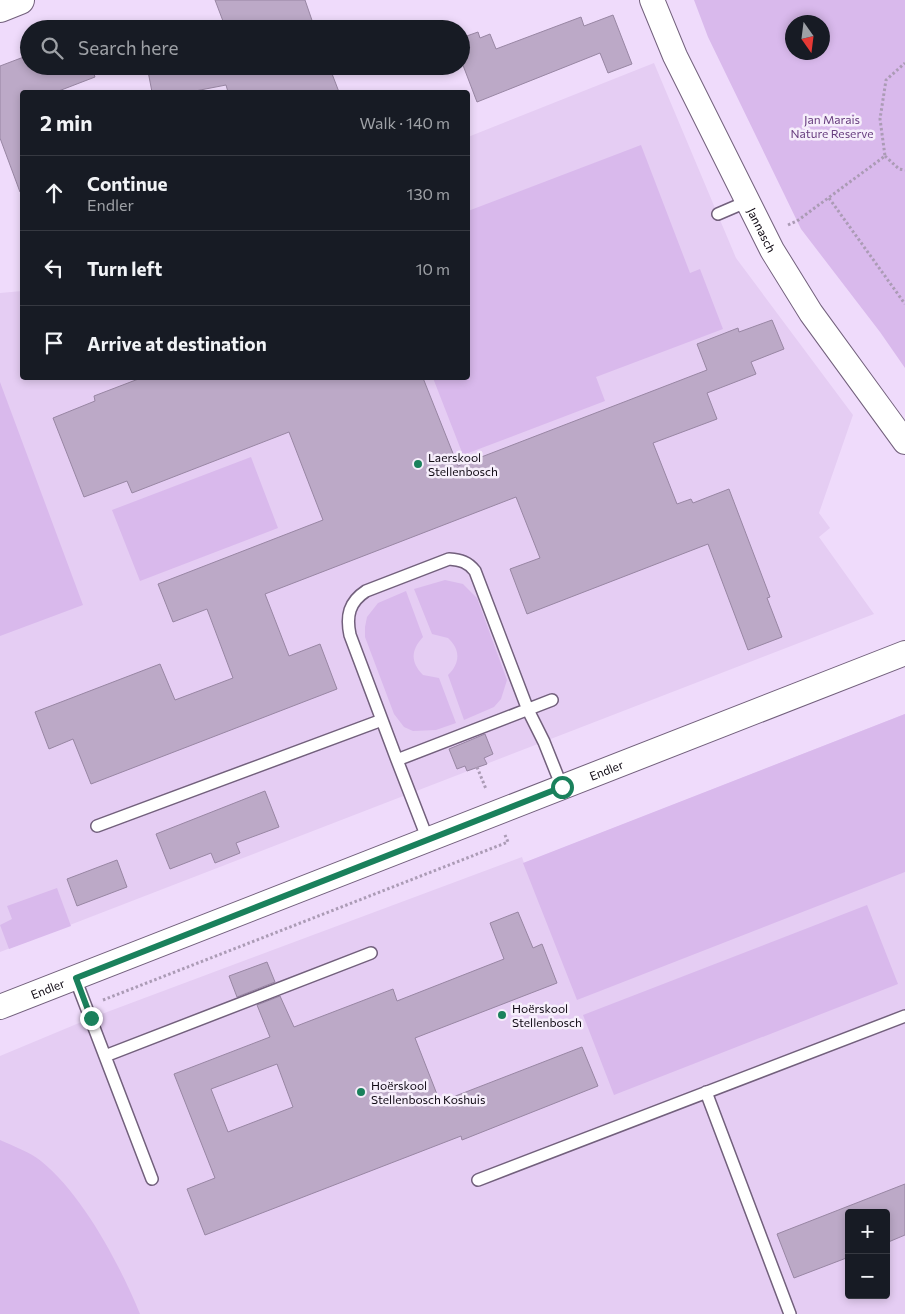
<!DOCTYPE html>
<html lang="en">
<head>
<meta charset="utf-8">
<style>
	:root { --surface:#171b24; --page:#242831; --text:#f1f3f6; --muted:#9ea1a6; --line:#363941 }
	body { margin:0; font-family:Commissioner,sans-serif; background:var(--page); color:var(--text) }
	.controls { position:absolute; right:15px; bottom:15px; display:grid; overflow:hidden; border-radius:5px; box-shadow:0 2px 8px #0003 }
	.controls button { width:45px; height:45px; display:grid; place-items:center; padding:0; border:0; border-bottom:1px solid var(--line); background:var(--surface); color:var(--text); font:25px sans-serif }
	.compass { position:absolute; left:785px; top:15px; width:45px; height:45px; border-radius:50%; background:var(--surface); box-shadow:0 2px 8px #0003; rotate:166deg }
	.stop { position:absolute; width:15px; height:15px; margin:-11px; border:4px solid #1a815c; border-radius:50%; background:#fff }
	.stop.end { background:#1a815c; border-color:#fff; box-shadow:0 1px 5px #0008 }
	.list { margin:0; padding:0; list-style:none }
	h2 { display:flex; justify-content:space-between; align-items:center; height:65px; margin:0; padding:0 20px; font-size:21px }
	h2 small { font-size:16px; font-weight:400; color:var(--muted) }
	.list li { display:grid; grid-template-columns:32px 1fr auto; gap:15px; align-items:center; box-sizing:border-box; height:75px; padding:0 20px; border-top:1px solid var(--line) }
	.list b { display:block; font-size:19px; white-space:nowrap }
	.list p { margin:0; font-size:16px; white-space:nowrap; color:var(--muted) }
	.list em { font-size:16px; font-style:normal; color:var(--muted) }
	.icon { flex:none; width:28px; height:28px; fill:none; stroke:currentColor; stroke-width:2; stroke-linecap:round; stroke-linejoin:round }
	.map { position:relative; flex:none; width:905px; height:1314px; overflow:hidden }
	.search { position:absolute; background:var(--surface); box-shadow:0 2px 8px #0003; left:20px; top:20px; width:450px; height:55px; display:flex; align-items:center; gap:12px; box-sizing:border-box; padding:0 18px; border-radius:28px; color:var(--muted); font-size:19px }
	.panel { position:absolute; background:var(--surface); box-shadow:0 2px 8px #0003; left:20px; top:90px; width:450px; height:290px; border-radius:5px }
	.map>svg:first-child { display:block }
	.built { fill:#e5cdf3; fill-rule:evenodd }
	.green { fill:#d9b9ec; fill-rule:evenodd }
	.building { fill:#bca9c7; stroke:#9886a3; fill-rule:evenodd }
	.lines { fill:none; stroke-linecap:round; stroke-linejoin:round }
	.service-casing { stroke:#72607c; stroke-width:14 }
	.minor-casing { stroke:#72607c; stroke-width:26 }
	.tertiary-casing { stroke:#72607c; stroke-width:30 }
	.path { stroke:#ab9bb5; stroke-width:3; stroke-dasharray:2.5 2.5; stroke-linecap:butt }
	.service { stroke:#fff; stroke-width:11 }
	.minor { stroke:#fff; stroke-width:24 }
	.tertiary { stroke:#fff; stroke-width:28 }
	.route { stroke:#1a815c; stroke-width:6 }
	.poi-dot { fill:#1a815c; stroke:#f6eefb; stroke-width:2 }
	.labels { text-anchor:middle; dominant-baseline:central; stroke-width:5; stroke-linejoin:round; paint-order:stroke }
	.park-label { font-size:12px; fill:#683e7f; stroke:#f6eefb }
	.street-label { font-size:12px; fill:#0f0913; stroke:#f6eefb }
	.poi-label { font-size:12px; fill:#0f0913; stroke:#f6eefb; text-anchor:start }
</style>
</head>
<body>
<div class="map">
<svg width="905" height="1314" viewBox="0 0 905 1314">
	<rect width="100%" height="100%" fill="#efdbfb"/>
	<path class="built" d="M 654,63 L 736,258 L 853,415 L 819,513 L 830,528 L 819,537 L 874,614 L 0,952 L 0,293 L 22,291 L 22,378 L 468,378 L 468,137 Z
		M 905,714 L 905,1314 L 0,1314 L 0,1056 L 91,1018 L 522,857 L 524,863 ZM 849,1213 L 886,1213 L 886,1295 L 849,1295 Z"/>
	<path class="green" d="M 694,0 L 905,0 L 905,368 L 880,332 L 801,229 L 708,37 ZM 792,22 L 822,22 L 822,52 L 792,52 Z
		M 641,145 L 690,273 L 700,269 L 723,329 L 596,377 L 605,401 L 463,455 L 433,378 L 468,378 L 468,211 Z
		M 0,382 L 83,605 L 0,636 Z
		M 251,457 L 278,528 L 140,581 L 112,510 Z
		M 445,580 L 463,584 L 477,598 L 507,680 L 501,699 L 494,707 L 464,720 L 448,675 C 460,663 461,650 448,638 L 432,634 L 414,589 Z
		M 406,591 L 423,637 C 411,650 410,662 423,675 L 439,678 L 456,723 L 436,730 L 413,731 L 404,727 L 394,714 L 365,637 L 365,627 L 367,617 L 378,603 Z
		M 905,714 L 905,872 L 577,1000 L 523,863 Z
		M 57,888 L 71,926 L 9,949 L 0,925 L 12,919 L 7,906 Z
		M 867,905 L 898,984 L 614,1095 L 583,1015 Z
		M 0,1140 C 13,1146 30,1152 41,1161 C 83,1195 120,1265 140,1314 L 0,1314 Z"/>
	<path class="building" d="M 215,0 L 305,0 L 315,29 L 226,29 Z
		M 613,15 L 632,64 L 608,73 L 600,53 L 477,102 L 461,60 L 461,38 L 478,32 L 480,38 L 490,34 L 496,49 L 581,17 L 584,26 Z
		M 29,55 L 29,66 L 91,66 L 95,77 L 56,92 L 22,92 L 22,192 L 20,192 L 0,138 L 0,66 Z
		M 147,66 L 329,66 L 339,92 L 228,92 L 226,85 L 190,92 L 152,92 Z
		M 772,320 L 784,349 L 751,362 L 756,374 L 707,393 L 717,419 L 653,443 L 677,504 L 691,499 L 693,503 L 729,489 L 770,597 L 767,598 L 782,637 L 748,650 L 708,544 L 527,614 L 510,569 L 540,558 L 516,497 L 265,594 L 289,656 L 320,644 L 337,689 L 91,784 L 73,739 L 49,749 L 35,712 L 160,664 L 175,700 L 233,678 L 207,609 L 173,622 L 158,584 L 323,520 L 289,432 L 132,493 L 127,481 L 84,497 L 53,418 L 95,401 L 94,396 L 141,378 L 423,378 L 458,466 L 707,370 L 697,344 L 738,328 L 739,332 Z
		M 485,734 L 493,754 L 484,758 L 487,764 L 467,771 L 465,766 L 457,769 L 449,749 Z
		M 265,791 L 279,827 L 236,843 L 240,853 L 215,863 L 211,853 L 170,869 L 156,834 Z
		M 117,860 L 127,887 L 77,906 L 67,879 Z
		M 518,912 L 533,948 L 542,944 L 557,983 L 415,1038 L 440,1102 L 582,1047 L 598,1086 L 462,1140 L 461,1136 L 205,1235 L 187,1189 L 215,1178 L 174,1074 L 270,1037 L 257,1005 L 280,996 L 294,1027 L 393,989 L 397,1001 L 504,959 L 490,923 ZM 277,1064 L 293,1107 L 228,1132 L 211,1089 Z
		M 267,962 L 275,982 L 237,997 L 229,976 Z
		M 905,1184 L 905,1235 L 886,1243 L 886,1213 L 849,1213 L 849,1257 L 794,1278 L 777,1234 Z"/>
	<g class="lines">
		<defs>
			<path id="service" d="M 718,214 L 746,202
				M 552,700 L 397,760 L 350,635 C 346,616 349,602 366,591 L 449,559 C 461,560 468,562 475,571 L 528,710 L 544,742 L 562,787
				M 397,760 L 428,840
				M 97,826 L 382,720
				M 75,978 L 152,1179
				M 105,1056 L 371,953
				M 706,1092 L 790,1314
				M 478,1180 L 905,1016"/>
			<g id="minor">
				<path id="s1" d="M 652,0 L 675,56 L 772,250 L 811,313 L 905,442"/>
				<path id="s2" d="M 0,1007 L 905,653"/>
			</g>
			<path id="tertiary" d="M 0,8 L 20,0"/>
		</defs>
		<use href="#service" class="service-casing"/>
		<use href="#minor" class="minor-casing"/>
		<use href="#tertiary" class="tertiary-casing"/>
		<path class="path" d="M 885,156 L 899,169 L 905,170
			M 829,198 L 905,304
			M 788,225 L 797,221 L 885,156 L 880,119 L 886,80 L 905,63
			M 477,767 L 486,789
			M 103,1000 L 508,842 L 505,835"/>
		<use href="#service" class="service"/>
		<use href="#minor" class="minor"/>
		<use href="#tertiary" class="tertiary"/>
	</g>
	<g class="lines">
		<path class="route" d="M 91,1018 L 76,978 L 562,787"/>
	</g>
	<g class="poi-dot">
		<circle cx="418" cy="464" r="5"/>
		<circle cx="502" cy="1015" r="5"/>
		<circle cx="361" cy="1092" r="5"/>
	</g>
	<g class="labels">
		<g class="park-label">
			<text x="832" y="119">Jan Marais<tspan x="832" dy="14">Nature Reserve</tspan></text>
		</g>
		<g class="street-label">
			<text stroke="none"><textPath href="#s1" startOffset="255">Jannasch</textPath></text>
			<text stroke="none"><textPath href="#s2" startOffset="651">Endler</textPath></text>
			<text stroke="none"><textPath href="#s2" startOffset="51">Endler</textPath></text>
		</g>
		<g class="poi-label">
			<text x="428" y="457">Laerskool<tspan x="428" dy="14">Stellenbosch</tspan></text>
			<text x="512" y="1008">Hoërskool<tspan x="512" dy="14">Stellenbosch</tspan></text>
			<text x="371" y="1085">Hoërskool<tspan x="371" dy="14">Stellenbosch Koshuis</tspan></text>
		</g>
	</g>
</svg>
<div class="controls">
<button>+</button>
<button>−</button>
</div>
<svg class="compass" viewBox="-18 -18 36 36"><path d="M0-13l5 13h-10z" fill="#e53935"/><path d="M0 13l5-13h-10z" fill="#9ea1a6"/></svg>
<div class="stop" style="left:562px;top:787px"></div>
<div class="stop end" style="left:91px;top:1018px"></div>
<div class="search"><svg class="icon" aria-label="search" viewBox="0 0 24 24"><circle cx="10" cy="10" r="6"/><path d="M15 15l6 6"/></svg>Search here</div>
<section class="panel">
<h2>2 min<small>Walk · 140 m</small></h2>
<ul class="list">
<li><svg class="icon" aria-label="ahead" viewBox="0 0 24 24"><path d="M12 20V5M6 11l6-6 6 6"/></svg><div><b>Continue</b><p>Endler</p></div><em>130 m</em></li>
<li><svg class="icon" aria-label="left" viewBox="0 0 24 24"><path d="M17 20v-9H6M10 6l-5 5 5 5"/></svg><div><b>Turn left</b></div><em>10 m</em></li>
<li><svg class="icon" aria-label="arrive" viewBox="0 0 24 24"><path d="M6 21V4h12l-3 4 3 4H6"/></svg><div><b>Arrive at destination</b></div></li>
</ul>
</section>
</div>
</body>
</html>
